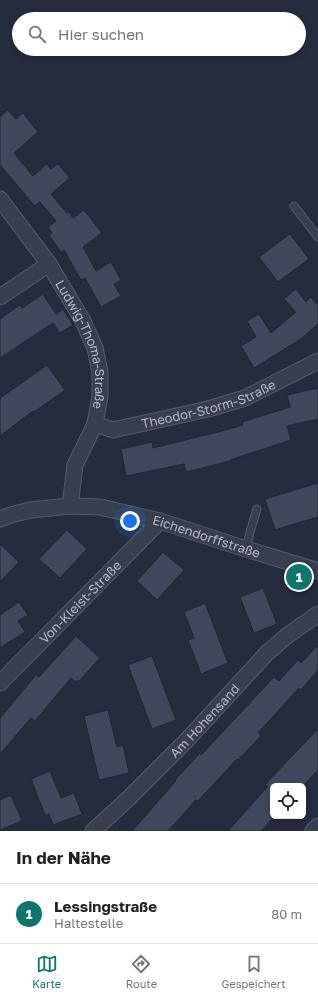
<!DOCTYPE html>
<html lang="de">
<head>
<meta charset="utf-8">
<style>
	:root { --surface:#fff; --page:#f2f2f2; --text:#222; --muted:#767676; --line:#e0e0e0; --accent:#0f766e }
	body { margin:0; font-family:"Golos Text",sans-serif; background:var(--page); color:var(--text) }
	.controls { position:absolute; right:12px; bottom:12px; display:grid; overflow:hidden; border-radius:6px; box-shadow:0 2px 6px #0003 }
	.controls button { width:36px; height:36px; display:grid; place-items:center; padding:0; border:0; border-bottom:1px solid var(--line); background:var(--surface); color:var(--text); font:20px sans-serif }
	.you { position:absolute; left:130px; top:521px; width:14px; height:14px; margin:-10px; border:3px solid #fff; border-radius:50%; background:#1a73e8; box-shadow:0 0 0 6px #1a73e833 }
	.badge { display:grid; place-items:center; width:26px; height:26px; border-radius:50%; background:var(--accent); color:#fff; font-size:13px; font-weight:700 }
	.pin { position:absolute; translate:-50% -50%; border:2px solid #fff; box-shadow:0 1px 4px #0006 }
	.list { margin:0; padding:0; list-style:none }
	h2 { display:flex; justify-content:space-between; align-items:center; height:52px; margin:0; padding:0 16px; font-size:17px }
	h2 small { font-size:13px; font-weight:400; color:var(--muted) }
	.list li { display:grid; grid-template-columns:26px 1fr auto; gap:12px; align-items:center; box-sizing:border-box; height:60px; padding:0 16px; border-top:1px solid var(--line) }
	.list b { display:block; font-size:15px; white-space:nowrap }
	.list p { margin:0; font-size:13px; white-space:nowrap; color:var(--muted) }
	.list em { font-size:13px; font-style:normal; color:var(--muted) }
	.icon { flex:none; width:22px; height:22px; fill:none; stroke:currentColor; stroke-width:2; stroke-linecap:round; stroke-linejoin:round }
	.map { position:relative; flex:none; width:318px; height:831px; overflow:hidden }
	.search { position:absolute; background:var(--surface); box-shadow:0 2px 6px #0003; left:12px; right:12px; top:12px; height:44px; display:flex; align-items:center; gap:10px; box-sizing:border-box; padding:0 14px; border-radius:22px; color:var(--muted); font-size:15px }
	.sheet { height:112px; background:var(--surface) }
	nav { display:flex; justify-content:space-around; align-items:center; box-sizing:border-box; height:56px; border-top:1px solid var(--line); background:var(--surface); font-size:11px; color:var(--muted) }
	nav a { display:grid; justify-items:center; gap:2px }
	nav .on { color:var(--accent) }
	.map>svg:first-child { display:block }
	.building { fill:#41485e; stroke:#202535 }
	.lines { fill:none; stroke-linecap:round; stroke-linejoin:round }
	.lane-casing { stroke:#575c6c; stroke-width:9 }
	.street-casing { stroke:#575c6c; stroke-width:17 }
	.lane { stroke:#393e4e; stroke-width:7 }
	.street { stroke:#393e4e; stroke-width:15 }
	.labels { text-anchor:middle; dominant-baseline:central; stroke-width:3; stroke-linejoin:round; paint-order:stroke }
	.street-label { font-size:13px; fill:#b5b9c9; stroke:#1e2333 }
</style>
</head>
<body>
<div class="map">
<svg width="318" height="831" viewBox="0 0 318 831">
	<rect width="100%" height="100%" fill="#252c3e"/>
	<path class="building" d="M 8,110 L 16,119 L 23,113 L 38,132 L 14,153 L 33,176 L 47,164 L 51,169 L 58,164 L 70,178 L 51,194 L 67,213 L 69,212 L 73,218 L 84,210 L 102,233 L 83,247 L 96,271 L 111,262 L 121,280 L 114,284 L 121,296 L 101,307 L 85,278 L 81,280 L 64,250 L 61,252 L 49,235 L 52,233 L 48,227 L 56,221 L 40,202 L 35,206 L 0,165 L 0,117 Z
		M 290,234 L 309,259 L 278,282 L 259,257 Z
		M 296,289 L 306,302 L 311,297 L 318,305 L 318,324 L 301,339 L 254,368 L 241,346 L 256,337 L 247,321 L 259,314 L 271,333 L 296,312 L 284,299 Z
		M 43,294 L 56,314 L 63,309 L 73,325 L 60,333 L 53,323 L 0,358 L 0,319 L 20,305 L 22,308 Z
		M 47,365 L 65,390 L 34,412 L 33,411 L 0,436 L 0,398 Z
		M 318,388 L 318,419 L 287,426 L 291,440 L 230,460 L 230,461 L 186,472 L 184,464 L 126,476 L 121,449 L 152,442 L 153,448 L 222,431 L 243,425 L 242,422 L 290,407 L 287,395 Z
		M 318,483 L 318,517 L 275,530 L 265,499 Z
		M 67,530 L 87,549 L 60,578 L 39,559 Z
		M 0,544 L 19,562 L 0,582 Z
		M 163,552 L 184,570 L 157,600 L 137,581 Z
		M 263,588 L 277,624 L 254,633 L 240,597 Z
		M 19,602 L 28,615 L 18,621 L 25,632 L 0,648 L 0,615 Z
		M 205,603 L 228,663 L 201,674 L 188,640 L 194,638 L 184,612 Z
		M 76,636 L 100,658 L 79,681 L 74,681 L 71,678 L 35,721 L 31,718 L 0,754 L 0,718 L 36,675 L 39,677 Z
		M 318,645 L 318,670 L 301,690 L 299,688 L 258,733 L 261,736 L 238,760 L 237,759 L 198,801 L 196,800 L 168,831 L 132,831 L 176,781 L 175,780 L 200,753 L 201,755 L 274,677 L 279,681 L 298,660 L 301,663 Z
		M 152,656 L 176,720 L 152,729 L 128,665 Z
		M 108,710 L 117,747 L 123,745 L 129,773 L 99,780 L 84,716 Z
		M 318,729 L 318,770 L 303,786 L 273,786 L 273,818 L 261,831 L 228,831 L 268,786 L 264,786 L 289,759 Z
		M 50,771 L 61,798 L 74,793 L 82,814 L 53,825 L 49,814 L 45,815 L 31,779 Z
		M 11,795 L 22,821 L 0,830 L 0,800 Z"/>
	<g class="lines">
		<defs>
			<path id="lane" d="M 294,206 L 318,237
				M 246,549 L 250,532 L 257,509"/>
			<g id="street">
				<path id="s1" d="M 0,199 L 49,264 L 83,321 L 95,348 L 100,372 L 100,396 L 95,424 L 75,465 L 70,506"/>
				<path d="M 0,297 L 49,264"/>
				<path id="s2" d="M 95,424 L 113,430 L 208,409 L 245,398 L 318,361"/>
				<path id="s3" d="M 0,519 L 11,515 L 30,510 L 70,506 L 100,507 L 160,521 L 246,549 L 318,571"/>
				<path id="s4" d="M 0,683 L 160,521"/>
				<path id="s5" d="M 93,831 L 129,798 L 188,739 L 267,653 L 288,635 L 318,614"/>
				<path d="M 313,831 L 318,826"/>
			</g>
		</defs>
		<use href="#lane" class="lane-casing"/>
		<use href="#street" class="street-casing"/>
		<use href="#lane" class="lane"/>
		<use href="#street" class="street"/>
	</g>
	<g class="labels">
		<g class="street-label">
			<text stroke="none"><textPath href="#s1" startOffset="170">Ludwig-Thoma-Straße</textPath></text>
			<text stroke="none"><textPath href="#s2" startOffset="118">Theodor-Storm-Straße</textPath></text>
			<text stroke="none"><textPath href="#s3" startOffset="212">Eichendorffstraße</textPath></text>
			<text stroke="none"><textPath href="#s4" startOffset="114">Von-Kleist-Straße</textPath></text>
			<text stroke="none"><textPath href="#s5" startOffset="157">Am Hohensand</textPath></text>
		</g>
	</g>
</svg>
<div class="controls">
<button><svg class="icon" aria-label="locate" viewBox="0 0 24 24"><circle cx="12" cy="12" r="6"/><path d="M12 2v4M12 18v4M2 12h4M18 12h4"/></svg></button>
</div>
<div class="you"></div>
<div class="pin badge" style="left:299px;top:577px">1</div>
<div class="search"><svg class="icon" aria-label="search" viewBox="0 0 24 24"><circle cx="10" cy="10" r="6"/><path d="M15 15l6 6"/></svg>Hier suchen</div>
</div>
<section class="sheet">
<h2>In der Nähe<small></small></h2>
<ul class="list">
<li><span class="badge">1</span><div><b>Lessingstraße</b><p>Haltestelle</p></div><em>80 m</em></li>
</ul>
</section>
<nav>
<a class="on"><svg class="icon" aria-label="map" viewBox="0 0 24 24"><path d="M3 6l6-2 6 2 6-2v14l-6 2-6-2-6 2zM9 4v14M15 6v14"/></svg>Karte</a>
<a><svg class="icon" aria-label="directions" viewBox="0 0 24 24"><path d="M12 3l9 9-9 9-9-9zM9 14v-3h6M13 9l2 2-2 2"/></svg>Route</a>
<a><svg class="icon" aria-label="saved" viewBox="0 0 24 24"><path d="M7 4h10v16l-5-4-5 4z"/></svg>Gespeichert</a>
</nav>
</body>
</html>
